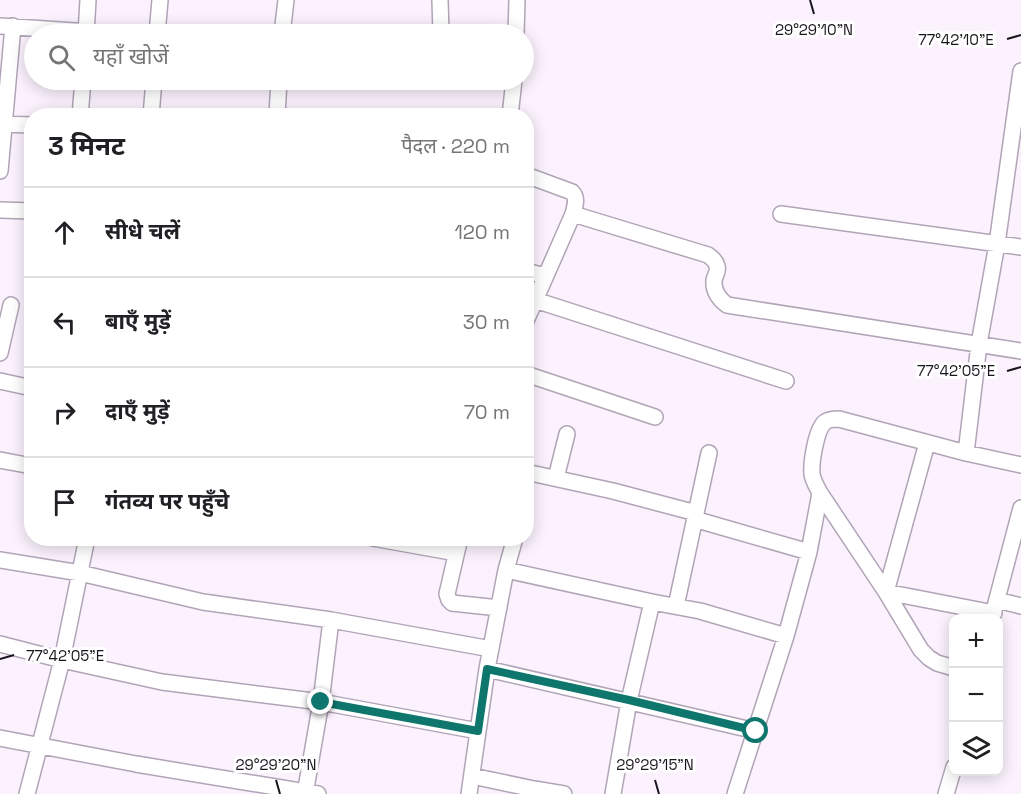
<!DOCTYPE html>
<html lang="hi">
<head>
<meta charset="utf-8">
<style>
	:root { --surface:#fff; --page:#f2f2f2; --text:#202124; --muted:#757577; --line:#e0e0e0 }
	body { margin:0; font-family:"Space Grotesk","Noto Sans Devanagari",sans-serif; background:var(--page); color:var(--text) }
	.controls { position:absolute; right:18px; bottom:18px; display:grid; overflow:hidden; border-radius:12px; box-shadow:0 3px 15px #0003 }
	.controls button { width:54px; height:54px; display:grid; place-items:center; padding:0; border:0; border-bottom:2px solid var(--line); background:var(--surface); color:var(--text); font:30px sans-serif }
	.stop { position:absolute; width:18px; height:18px; margin:-14px; border:4px solid #0f766e; border-radius:50%; background:#fff }
	.stop.end { background:#0f766e; border-color:#fff; box-shadow:0 2px 6px #0008 }
	.list { margin:0; padding:0; list-style:none }
	h2 { display:flex; justify-content:space-between; align-items:center; height:78px; margin:0; padding:0 24px; font-size:26px }
	h2 small { font-size:20px; font-weight:400; color:var(--muted) }
	.list li { display:grid; grid-template-columns:39px 1fr auto; gap:18px; align-items:center; box-sizing:border-box; height:90px; padding:0 24px; border-top:2px solid var(--line) }
	.list b { display:block; font-size:22px; white-space:nowrap }
	.list em { font-size:20px; font-style:normal; color:var(--muted) }
	.icon { flex:none; width:33px; height:33px; fill:none; stroke:currentColor; stroke-width:2; stroke-linecap:round; stroke-linejoin:round }
	.map { position:relative; flex:none; width:1021px; height:794px; overflow:hidden }
	.search { position:absolute; background:var(--surface); box-shadow:0 3px 15px #0003; left:24px; top:24px; width:510px; height:66px; display:flex; align-items:center; gap:15px; box-sizing:border-box; padding:0 21px; border-radius:33px; color:var(--muted); font-size:22px }
	.panel { position:absolute; background:var(--surface); box-shadow:0 3px 15px #0003; left:24px; top:108px; width:510px; height:438px; border-radius:24px }
	.map>svg:first-child { display:block }
	.lines { fill:none; stroke-linecap:round; stroke-linejoin:round }
	.minor-casing { stroke:#b1a4b7; stroke-width:18 }
	.minor { stroke:#fff; stroke-width:15 }
	.route { stroke:#0f766e; stroke-width:8 }
	.ticks { fill:none; stroke:#1a151c; stroke-width:2 }
	.ticks-label { font-size:15px; text-anchor:middle; fill:#1a151c; stroke:#fff; stroke-width:6; stroke-linejoin:round; paint-order:stroke }
</style>
</head>
<body>
<div class="map">
<svg width="1021" height="794" viewBox="0 0 1021 794">
	<rect width="100%" height="100%" fill="#fbf2fe"/>
	<g class="lines">
		<defs>
			<path id="minor" d="M 440,0 L 441,34
				M 0,26 L 121,34
				M 86,34 L 88,0
				M 157,34 L 160,0
				M 282,34 L 286,0
				M 516,34 L 517,0
				M 80,116 L 83,80
				M 151,116 L 154,80
				M 277,116 L 279,80
				M 510,116 L 514,80
				M 0,124 L 32,125
				M 0,171 L 13,26
				M 526,175 L 572,192 C 578,198 575,206 573,214 L 526,321
				M 0,210 L 32,211
				M 573,214 L 708,255 C 712,258 716,261 717,266 C 719,271 715,275 714,280 C 713,291 719,299 727,305 L 1021,351
				M 781,214 L 1021,247
				M 526,271 L 545,276
				M 535,300 L 786,381
				M 0,353 L 11,305
				M 526,374 L 655,417
				M 0,381 L 32,388
				M 927,443 L 886,592 L 994,613
				M 966,453 L 979,344 L 997,244 L 1021,71
				M 0,460 L 32,466
				M 526,472 L 613,491 L 696,513
				M 556,478 L 567,434
				M 694,519 L 809,552
				M 373,538 L 456,553
				M 460,538 L 447,594 L 449,600 L 452,603 L 499,608
				M 515,538 L 506,570 L 652,602
				M 0,560 L 80,573 L 203,602 L 331,620 L 491,649
				M 997,600 L 1021,606
				M 676,606 L 709,453
				M 992,618 L 1021,508
				M 0,644 L 62,660 L 162,682 L 321,702 L 478,731
				M 954,668 L 937,663 L 929,658 L 921,650 L 886,592 L 820,493 C 817,487 813,481 812,474 C 811,463 816,429 825,422 C 829,419 835,419 839,419 L 966,453 L 1021,465
				M 487,669 L 756,731
				M 0,738 L 136,764 L 318,794
				M 472,776 L 534,789 L 564,794
				M 27,794 L 62,660 L 87,538
				M 305,794 L 321,702 L 331,620
				M 469,794 L 487,669 L 506,570
				M 613,794 L 629,701 L 652,602 L 700,611 L 786,636
				M 735,794 L 786,636 L 809,552 L 820,493
				M 946,794 L 954,767"/>
		</defs>
		<use href="#minor" class="minor-casing"/>
		<use href="#minor" class="minor"/>
	</g>
	<g class="lines">
		<path class="route" d="M 321,702 L 478,731 L 487,669 L 629,700 L 756,731"/>
	</g>
	<path class="ticks" d="M 810,0 L 814,14M 1007,39 L 1021,35M 1007,371 L 1021,367M 0,659 L 14,655M 276,780 L 280,794M 655,780 L 659,794"/>
	<g class="ticks-label">
		<text x="814" y="35">29°29'10"N</text>
		<text x="956" y="45">77°42'10"E</text>
		<text x="956" y="376">77°42'05"E</text>
		<text x="65" y="661">77°42'05"E</text>
		<text x="276" y="770">29°29'20"N</text>
		<text x="655" y="770">29°29'15"N</text>
	</g>
</svg>
<div class="controls">
<button>+</button>
<button>−</button>
<button><svg class="icon" aria-label="layers" viewBox="0 0 24 24"><path d="M12 4l9 5-9 5-9-5zM3 14l9 5 9-5"/></svg></button>
</div>
<div class="stop" style="left:756px;top:731px"></div>
<div class="stop end" style="left:321px;top:702px"></div>
<div class="search"><svg class="icon" aria-label="search" viewBox="0 0 24 24"><circle cx="10" cy="10" r="6"/><path d="M15 15l6 6"/></svg>यहाँ खोजें</div>
<section class="panel">
<h2>3 मिनट<small>पैदल · 220 m</small></h2>
<ul class="list">
<li><svg class="icon" aria-label="ahead" viewBox="0 0 24 24"><path d="M12 20V5M6 11l6-6 6 6"/></svg><div><b>सीधे चलें</b></div><em>120 m</em></li>
<li><svg class="icon" aria-label="left" viewBox="0 0 24 24"><path d="M17 20v-9H6M10 6l-5 5 5 5"/></svg><div><b>बाएँ मुड़ें</b></div><em>30 m</em></li>
<li><svg class="icon" aria-label="right" viewBox="0 0 24 24"><path d="M7 20v-9h11M14 6l5 5-5 5"/></svg><div><b>दाएँ मुड़ें</b></div><em>70 m</em></li>
<li><svg class="icon" aria-label="arrive" viewBox="0 0 24 24"><path d="M6 21V4h12l-3 4 3 4H6"/></svg><div><b>गंतव्य पर पहुँचे</b></div></li>
</ul>
</section>
</div>
</body>
</html>
